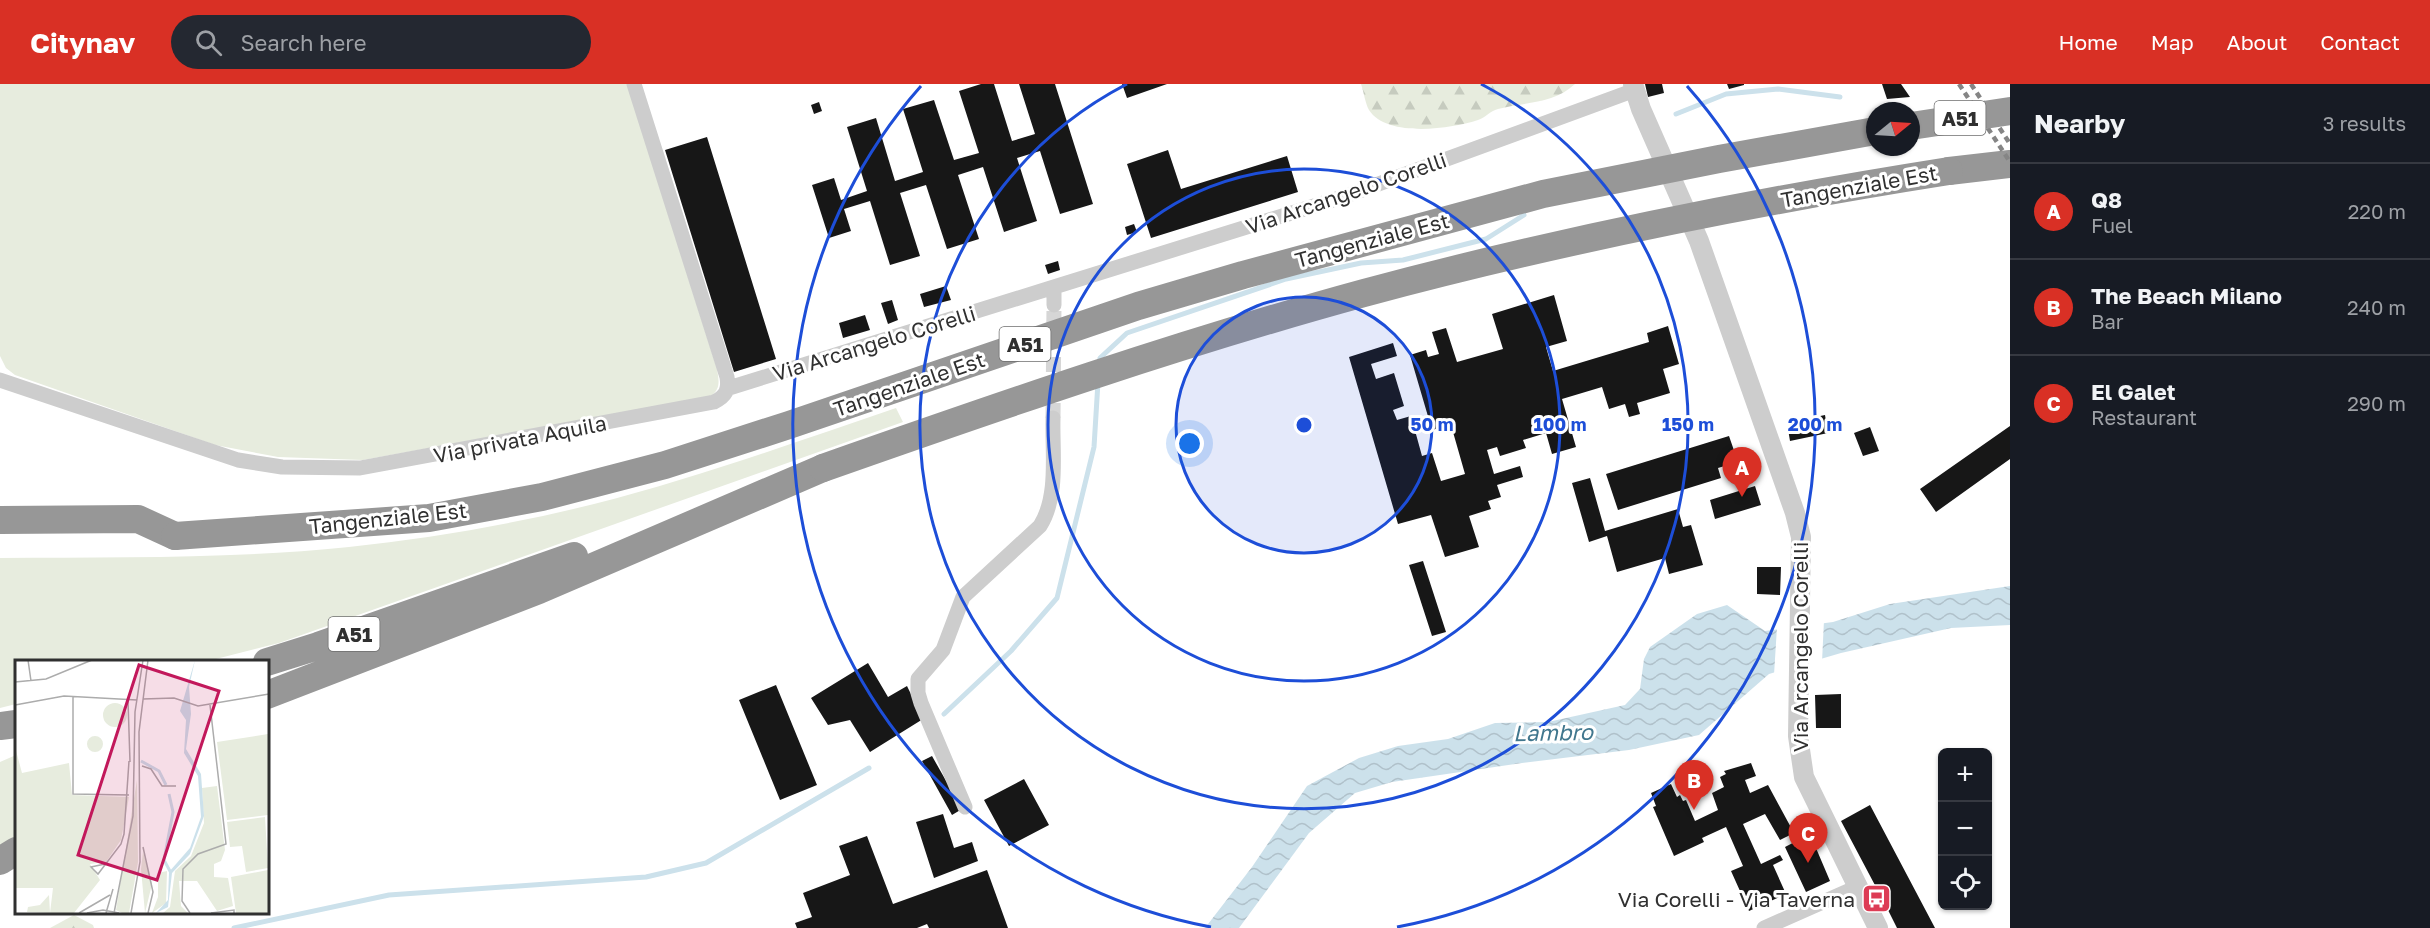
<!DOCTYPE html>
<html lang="en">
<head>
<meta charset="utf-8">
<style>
	:root { --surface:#171b24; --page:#242831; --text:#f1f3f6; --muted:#9ea1a6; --line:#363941; --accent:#d93025 }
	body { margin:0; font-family:"Golos Text",sans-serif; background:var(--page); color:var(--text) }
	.controls { position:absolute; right:18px; bottom:18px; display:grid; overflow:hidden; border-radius:9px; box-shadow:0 2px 4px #0004 }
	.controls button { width:54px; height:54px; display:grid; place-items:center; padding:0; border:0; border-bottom:2px solid var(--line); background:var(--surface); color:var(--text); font:30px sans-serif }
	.compass { position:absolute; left:1866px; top:18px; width:54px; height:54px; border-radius:50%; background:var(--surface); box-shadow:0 2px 4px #0004; rotate:72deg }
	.you { position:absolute; left:1190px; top:360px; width:21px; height:21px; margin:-15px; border:4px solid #fff; border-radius:50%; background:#1a73e8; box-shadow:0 0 0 9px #1a73e833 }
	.badge { display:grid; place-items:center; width:39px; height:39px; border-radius:50%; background:var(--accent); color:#fff; font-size:20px; font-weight:700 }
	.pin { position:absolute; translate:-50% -50px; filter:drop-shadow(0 2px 3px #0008) }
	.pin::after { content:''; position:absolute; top:32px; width:21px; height:18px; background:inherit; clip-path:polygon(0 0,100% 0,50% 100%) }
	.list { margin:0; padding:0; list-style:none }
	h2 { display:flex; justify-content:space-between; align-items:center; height:78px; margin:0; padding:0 24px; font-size:26px }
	h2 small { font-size:20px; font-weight:400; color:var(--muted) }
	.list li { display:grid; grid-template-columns:39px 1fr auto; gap:18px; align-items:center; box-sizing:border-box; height:96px; padding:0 24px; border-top:2px solid var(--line) }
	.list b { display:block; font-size:22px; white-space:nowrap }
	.list p { margin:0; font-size:20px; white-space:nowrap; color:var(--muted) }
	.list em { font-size:20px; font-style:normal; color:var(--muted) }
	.icon { flex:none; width:33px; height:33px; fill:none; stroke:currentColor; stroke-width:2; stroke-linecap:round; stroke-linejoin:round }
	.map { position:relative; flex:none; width:2010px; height:844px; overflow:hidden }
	header { display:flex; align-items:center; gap:36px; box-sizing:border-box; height:84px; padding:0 30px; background:var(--accent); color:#fff }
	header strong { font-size:28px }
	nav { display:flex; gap:33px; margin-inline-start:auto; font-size:21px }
	.search { width:420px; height:54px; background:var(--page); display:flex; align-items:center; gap:15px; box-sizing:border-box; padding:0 21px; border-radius:33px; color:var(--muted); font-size:22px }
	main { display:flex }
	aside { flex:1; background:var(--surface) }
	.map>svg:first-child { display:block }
	.green { fill:#e7ecde }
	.forest { fill:url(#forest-firs) }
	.water { fill:url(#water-waves) }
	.pier { fill:#fff }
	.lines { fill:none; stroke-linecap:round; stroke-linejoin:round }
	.stream { stroke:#cce1eb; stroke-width:5 }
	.building { fill:#171717 }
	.minor-tunnel { stroke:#d6d6d6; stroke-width:15; stroke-dasharray:15 8; stroke-linecap:butt }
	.minor { stroke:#cdcdcd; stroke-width:15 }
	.tertiary { stroke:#cdcdcd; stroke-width:20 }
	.motorway { stroke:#979797; stroke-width:28 }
	.rail { stroke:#858585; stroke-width:4.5; stroke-dasharray:6 4.5; stroke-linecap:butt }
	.motorway-bridge { stroke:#979797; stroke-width:28 }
	.ring { fill:none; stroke:#1d4ed8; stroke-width:3 }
	.labels { text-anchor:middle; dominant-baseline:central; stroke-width:6; stroke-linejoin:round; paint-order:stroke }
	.shield { fill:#fff; stroke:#6e6e6e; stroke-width:1.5 }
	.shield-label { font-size:20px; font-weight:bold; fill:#303030 }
	.street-label { font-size:21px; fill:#303030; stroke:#fff }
	.poi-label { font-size:21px; fill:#303030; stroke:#fff; text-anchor:end }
	.water-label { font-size:22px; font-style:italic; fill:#41778e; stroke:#fff }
	.inset-river { fill:none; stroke:#cce1eb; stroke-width:3 }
	.inset-road { fill:none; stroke:#acacac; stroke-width:1.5 }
	.view { fill:#c2185b; fill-opacity:0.15; stroke:#c2185b; stroke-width:3 }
	.inset-edge { fill:none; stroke:#303030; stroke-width:3 }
	.centre { fill:#1d4ed8; stroke:#fff; stroke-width:3 }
	.ring-label { font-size:18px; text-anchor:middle; font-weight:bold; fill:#1d4ed8; stroke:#fff; stroke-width:6; stroke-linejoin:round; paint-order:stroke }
</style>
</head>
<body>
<header>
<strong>Citynav</strong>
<div class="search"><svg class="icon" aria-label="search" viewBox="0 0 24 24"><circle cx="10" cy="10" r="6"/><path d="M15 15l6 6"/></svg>Search here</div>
<nav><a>Home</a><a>Map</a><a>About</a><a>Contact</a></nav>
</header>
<main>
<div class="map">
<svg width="2010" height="844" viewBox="0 0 2010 844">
	<defs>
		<pattern id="forest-firs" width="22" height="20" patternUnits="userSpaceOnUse" patternTransform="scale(1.5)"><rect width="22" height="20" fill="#e7ecde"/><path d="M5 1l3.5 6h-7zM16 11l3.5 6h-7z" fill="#c6cbbf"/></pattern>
		<pattern id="water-waves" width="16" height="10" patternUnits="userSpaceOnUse" patternTransform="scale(1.5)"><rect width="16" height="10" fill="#cce1eb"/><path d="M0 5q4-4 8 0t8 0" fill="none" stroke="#b0c1ca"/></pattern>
	</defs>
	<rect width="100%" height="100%" fill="#fff"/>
	<path class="green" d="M 0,0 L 627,0 L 717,285 C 719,297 721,305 710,313 L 363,376 L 278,373 L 215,361 L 15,291 L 6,284 L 0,272 Z
		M 896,324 L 903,338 L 279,559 L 208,577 L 16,577 L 16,620 L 0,624 L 0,474 C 117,473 233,475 349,463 C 431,454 514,440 594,420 C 696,394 796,358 896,324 Z
		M 16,671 L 16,758 L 0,769 L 0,678 Z"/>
	<path class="forest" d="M 1361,0 L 1575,0 C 1554,20 1524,18 1498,25 C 1490,27 1485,34 1478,36 C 1451,45 1387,54 1369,26 C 1365,19 1364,8 1361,0 Z
		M 74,831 L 93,841 L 94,844 L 50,844 Z"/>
	<path class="water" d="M 2010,502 L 2010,541 L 1951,544 L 1841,569 L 1769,590 L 1699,651 L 1629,666 L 1522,679 L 1392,698 L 1355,709 L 1309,749 L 1239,844 L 1205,844 L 1252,783 L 1307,702 L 1359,674 L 1398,662 L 1448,655 L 1495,639 L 1548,638 L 1625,621 L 1640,605 L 1644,575 L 1650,563 L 1697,530 L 1727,521 L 1765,547 L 1833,538 L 1890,520 Z"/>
	<path class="pier" d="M 1824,536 L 1822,578 L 1774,591 L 1777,543 Z"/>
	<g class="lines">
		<path class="stream" d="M 1676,30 L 1726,10 L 1778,5 L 1840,13
			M 1099,280 L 1100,274 L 1127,249 L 1286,195 L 1361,179 L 1403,176 L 1486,155 L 1524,131
			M 944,630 L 1011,567 L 1057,514 L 1094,363 L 1098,298
			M 234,844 L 389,811 L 646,793 L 706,779 L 869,684"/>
	</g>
	<path class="building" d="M 981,0 L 994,0 L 1012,57 L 1035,50 L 1019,0 L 1055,0 L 1093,120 L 1060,130 L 1040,67 L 1017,74 L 1037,137 L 1004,148 L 983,83 L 958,91 L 979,155 L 947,165 L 926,101 L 900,109 L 920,172 L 890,181 L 870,117 L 844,125 L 851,147 L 829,154 L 812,101 L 834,94 L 841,116 L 867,107 L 847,43 L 876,34 L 895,97 L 923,88 L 903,25 L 934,16 L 954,76 L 979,69 L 959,7 Z
		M 1122,0 L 1167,0 L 1127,14 Z
		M 1645,0 L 1662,0 L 1664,9 L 1648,13 Z
		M 1727,0 L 1744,0 L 1744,1 L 1729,5 Z
		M 1882,0 L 1901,0 L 1910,13 L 1887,15 Z
		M 819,18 L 822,27 L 814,30 L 811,21 Z
		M 707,53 L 776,275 L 734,288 L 665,66 Z
		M 1168,66 L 1181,105 L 1287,72 L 1298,108 L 1151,154 L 1127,80 Z
		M 1134,140 L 1137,148 L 1127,151 L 1125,143 Z
		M 1058,177 L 1060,186 L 1048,190 L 1045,181 Z
		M 946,202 L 951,216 L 924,223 L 920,210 Z
		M 1554,211 L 1567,257 L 1546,263 L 1553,287 L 1649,258 L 1647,249 L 1668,242 L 1679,280 L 1663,285 L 1670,309 L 1637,319 L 1640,330 L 1629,333 L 1625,320 L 1609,325 L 1602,303 L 1562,315 L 1576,363 L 1552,370 L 1546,349 L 1523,356 L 1526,364 L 1500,372 L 1497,363 L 1487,366 L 1494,390 L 1520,382 L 1523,393 L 1497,401 L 1501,413 L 1488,417 L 1491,425 L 1469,432 L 1479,463 L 1445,473 L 1431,431 L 1398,440 L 1349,273 L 1393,259 L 1397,272 L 1371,280 L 1376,295 L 1394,289 L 1404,322 L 1393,326 L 1397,336 L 1411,332 L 1422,372 L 1432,369 L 1441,397 L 1465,390 L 1451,341 L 1432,346 L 1410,271 L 1426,266 L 1428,273 L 1439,270 L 1432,248 L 1446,244 L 1457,278 L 1503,265 L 1492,230 Z
		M 892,216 L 898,236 L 888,240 L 881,219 Z
		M 865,231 L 870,246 L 843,254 L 839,239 Z
		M 1825,331 L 1828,349 L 1790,357 L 1787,339 Z
		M 2010,342 L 2010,375 L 1936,428 L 1920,405 Z
		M 1870,343 L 1879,367 L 1863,372 L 1854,349 Z
		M 1729,352 L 1738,378 L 1718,384 L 1721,394 L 1618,426 L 1606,390 Z
		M 1590,394 L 1605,447 L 1678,425 L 1683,443 L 1691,441 L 1703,481 L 1669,490 L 1665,474 L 1617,488 L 1607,452 L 1589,458 L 1572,399 Z
		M 1755,402 L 1761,421 L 1715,435 L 1710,416 Z
		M 1423,477 L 1446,548 L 1432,552 L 1409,481 Z
		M 1757,483 L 1781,483 L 1780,511 L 1757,510 Z
		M 868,579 L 888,613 L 907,602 L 923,635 L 870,668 L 850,636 L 828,641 L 811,614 Z
		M 776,601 L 817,701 L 780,716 L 739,616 Z
		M 1841,610 L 1841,644 L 1816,644 L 1815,611 Z
		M 932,672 L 962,725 L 952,731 L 922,677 Z
		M 1751,679 L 1756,692 L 1745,696 L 1750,709 L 1768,701 L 1794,749 L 1780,756 L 1765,730 L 1743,740 L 1761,780 L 1780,771 L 1783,776 L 1773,781 L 1786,810 L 1749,827 L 1731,787 L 1743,782 L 1726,743 L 1702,754 L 1704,758 L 1674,772 L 1653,723 L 1656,722 L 1651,709 L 1671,700 L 1677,713 L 1680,711 L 1683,717 L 1686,716 L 1695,737 L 1718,726 L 1712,709 L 1724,703 L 1720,693 L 1726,690 L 1724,687 Z
		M 1024,695 L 1049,741 L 1009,762 L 984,716 Z
		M 1870,721 L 1935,844 L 1897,844 L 1886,822 L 1841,737 Z
		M 943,730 L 954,764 L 972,758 L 978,777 L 934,794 L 916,738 Z
		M 1810,750 L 1830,797 L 1806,808 L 1785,763 Z
		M 867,752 L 893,820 L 987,786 L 1008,844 L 929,844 L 927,840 L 917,844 L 797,844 L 795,839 L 812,833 L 803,809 L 850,791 L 839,762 Z"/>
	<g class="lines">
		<path class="minor-tunnel" d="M 1053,334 L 1054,221"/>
		<path class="minor" d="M 1054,221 L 1054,203 L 1343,113 L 1635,6
			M 0,296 L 238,376 L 282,383 L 360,384 L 714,318 C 726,312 729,306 727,293 L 634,0
			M 729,304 L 1054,203
			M 965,723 L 921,619 L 918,609 L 918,595 L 943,566 L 963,513 L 1040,442 C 1059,412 1052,368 1053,334
			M 1764,844 L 1857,803"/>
		<path class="tertiary" d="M 1633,0 L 1641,25 L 1699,157 L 1795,429 L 1801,453 L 1798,652 L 1804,693 L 1878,844"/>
		<path class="motorway" d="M 1949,87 L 2010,80
			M 0,436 L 138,435 L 175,452
			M 267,578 L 318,562 L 574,472
			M 267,611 L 539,506 L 823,384
			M 0,642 L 16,640
			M 0,777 L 16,767"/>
		<path class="rail" d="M 1959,0 L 2010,78
			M 1971,0 L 2010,60"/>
		<path class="motorway-bridge" d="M 1911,42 L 2010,27
			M 823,384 C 1002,321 1181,259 1364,209 C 1557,157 1752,118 1949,87
			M 175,452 L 429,434 L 542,413 L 665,381 L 789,341 L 1138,222 L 1243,191 L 1543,110 L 1719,75 L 1875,47"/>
	</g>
	<circle cx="1304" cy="341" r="128" fill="#1d4ed8" fill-opacity=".12"/>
	<g class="ring">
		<circle cx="1304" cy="341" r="128"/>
		<circle cx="1304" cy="341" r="256"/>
		<path d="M1481 0A384 384 0 1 1 1127 0"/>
		<path d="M1211 843A511 511 0 0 1 921 2M1687 2A511 511 0 0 1 1397 843"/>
	</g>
	<defs>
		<symbol id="bus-square" viewBox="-11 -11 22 22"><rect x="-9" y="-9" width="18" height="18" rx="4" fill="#dd3c55" stroke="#fff"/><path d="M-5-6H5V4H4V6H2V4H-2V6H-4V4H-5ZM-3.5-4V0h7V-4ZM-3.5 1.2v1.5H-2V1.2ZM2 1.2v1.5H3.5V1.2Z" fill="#fff"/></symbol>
	</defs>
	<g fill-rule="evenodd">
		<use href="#bus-square" x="1860" y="798" width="33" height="33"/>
	</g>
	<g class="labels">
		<g class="shield">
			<rect x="1934.5" y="17" width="51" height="34" rx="4.5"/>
			<rect x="999.5" y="243" width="51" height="34" rx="4.5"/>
			<rect x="328.5" y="533" width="51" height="34" rx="4.5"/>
		</g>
		<g class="shield-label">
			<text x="1960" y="34">A51</text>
			<text x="1025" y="260">A51</text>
			<text x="354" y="550">A51</text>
		</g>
		<g class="street-label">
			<text transform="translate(1859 102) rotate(-10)">Tangenziale Est</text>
			<text transform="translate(1346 109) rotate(-19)">Via Arcangelo Corelli</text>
			<text transform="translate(1372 156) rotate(-15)">Tangenziale Est</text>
			<text transform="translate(874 259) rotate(-17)">Via Arcangelo Corelli</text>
			<text transform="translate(909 300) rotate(-19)">Tangenziale Est</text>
			<text transform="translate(520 355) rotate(-11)">Via privata Aquila</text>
			<text transform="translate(388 434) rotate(-6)">Tangenziale Est</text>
			<text transform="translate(1800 563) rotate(-90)">Via Arcangelo Corelli</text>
		</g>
		<g class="poi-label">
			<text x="1855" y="815">Via Corelli - Via Taverna</text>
		</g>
		<g class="water-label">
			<text transform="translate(1553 648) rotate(-1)">Lambro</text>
		</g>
	</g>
	<g transform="translate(15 576)">
		<rect width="254" height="254" fill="#fff"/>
		<path d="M 253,74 L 253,155 L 212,160 L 202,82 ZM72 84a8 8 0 1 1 16 0a8 8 0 1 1-16 0ZM 0,87 L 7,113 L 54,103 L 57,135 L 114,137 L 106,180 L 91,202 L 75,204 L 85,220 L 59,253 L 35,253 L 38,228 L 0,228 ZM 122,120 L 123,202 L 114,253 L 107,253 L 101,250 ZM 202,126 L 210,190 L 206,201 L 199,204 L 199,217 L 213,218 L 218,246 L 202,251 L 182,221 L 164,221 L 166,246 L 173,253 L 148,253 L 155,247 L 160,211 L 176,196 L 189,163 L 187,128 ZM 250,157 L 253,208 L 231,212 L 227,186 L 215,187 L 212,162 ZM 128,192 L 137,224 L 130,253 L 126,209 ZM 253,210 L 253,253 L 221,253 L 216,217 Z" fill="#e7ecde"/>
		<path d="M88 55a12 12 0 1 1 24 0a12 12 0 1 1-24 0ZM 152,211 L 151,243 L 137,253 L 143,237 L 143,213 ZM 193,221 L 205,244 L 204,249 L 187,224 ZM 34,235 L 35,253 L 12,252 L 13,247 L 25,245 Z" fill="#e7ecde"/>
		<path d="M 180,0 L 174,27 L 176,54 L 171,89 L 186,114 L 189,156 L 175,194 L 157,213 L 153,247 L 141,253 L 153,240 L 154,212 L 175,188 L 186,157 L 183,116 L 169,93 L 171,60 L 165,51 Z" fill="#cce1eb"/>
		<path class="inset-river" d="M 126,101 L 144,111 L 151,125M 154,134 L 158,152 L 149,200 L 156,213"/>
		<path class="inset-road" d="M 13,0 L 16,21M 0,22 L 31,19 L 77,0M 58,36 L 58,134 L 114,135M 128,39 L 159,38 L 183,46 L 254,34M 113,41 L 115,102M 0,45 L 49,36 L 122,40M 127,106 L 136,109 L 147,126 L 161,126M 128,187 L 138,232 L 133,253M 90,204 L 76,207 L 83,214 L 106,184 L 109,174 L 114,101M 64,253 L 95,235M 72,253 L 88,250 L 104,253M 91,253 L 98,229M 99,253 L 118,156 L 120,52 L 128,0M 116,253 L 125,202 L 124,72 L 133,0M 175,253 L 167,241 L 168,209 L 183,194 L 211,184 L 195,45M 196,253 L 219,250 L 219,253"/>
		<path class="view" d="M 124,5 L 204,31 L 142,220 L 63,195 Z"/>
		<rect width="254" height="254" class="inset-edge"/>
	</g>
	<circle cx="1304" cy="341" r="9" class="centre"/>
	<g class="ring-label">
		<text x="1432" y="347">50 m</text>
		<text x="1560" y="347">100 m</text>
		<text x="1688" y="347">150 m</text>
		<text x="1815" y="347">200 m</text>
	</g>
</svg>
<div class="controls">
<button>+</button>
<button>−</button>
<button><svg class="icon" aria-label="locate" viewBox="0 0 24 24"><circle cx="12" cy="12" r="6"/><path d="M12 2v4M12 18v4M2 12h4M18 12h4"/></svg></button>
</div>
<svg class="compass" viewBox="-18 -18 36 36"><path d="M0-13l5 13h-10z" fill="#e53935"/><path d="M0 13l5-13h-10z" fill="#9ea1a6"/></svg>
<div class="you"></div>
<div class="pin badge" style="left:1742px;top:413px">A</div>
<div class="pin badge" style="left:1694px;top:726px">B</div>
<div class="pin badge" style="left:1808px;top:779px">C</div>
</div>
<aside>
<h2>Nearby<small>3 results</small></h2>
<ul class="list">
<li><span class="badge">A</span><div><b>Q8</b><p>Fuel</p></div><em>220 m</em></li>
<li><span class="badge">B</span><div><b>The Beach Milano</b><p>Bar</p></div><em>240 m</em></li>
<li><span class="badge">C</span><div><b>El Galet</b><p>Restaurant</p></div><em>290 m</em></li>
</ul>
</aside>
</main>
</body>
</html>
